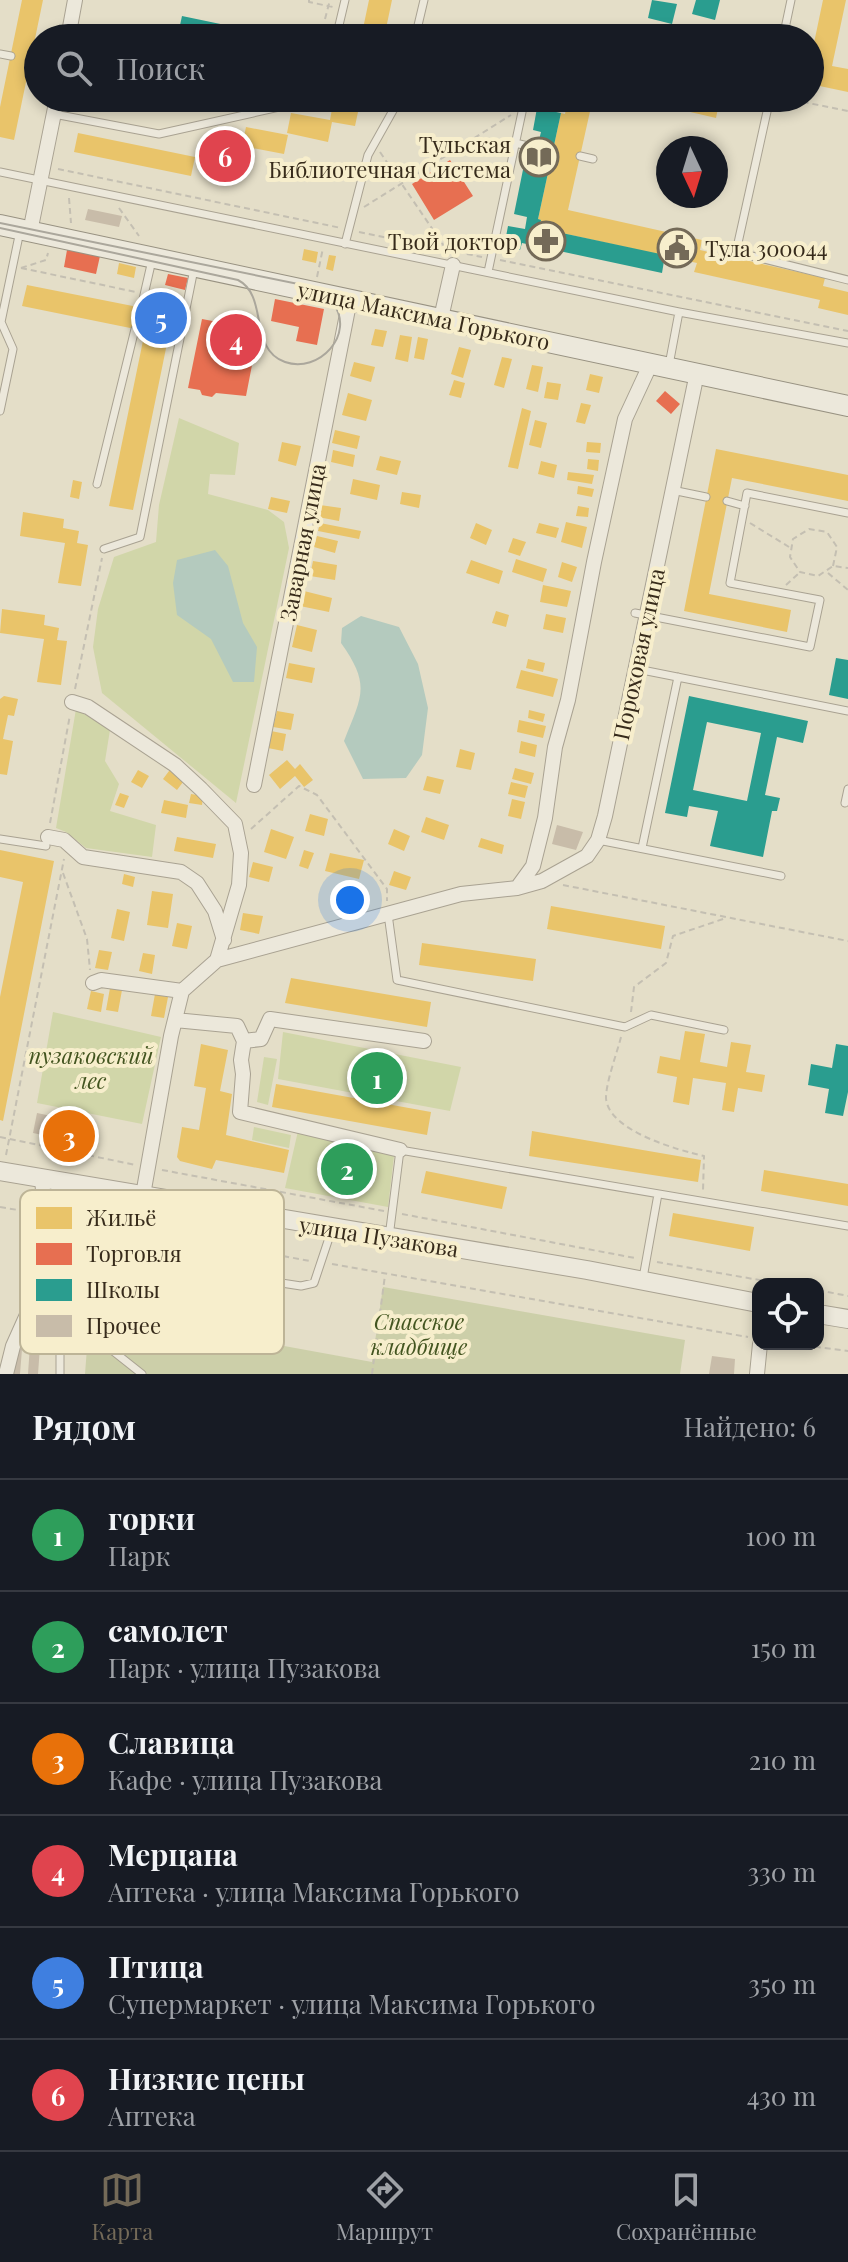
<!DOCTYPE html>
<html lang="ru">
<head>
<meta charset="utf-8">
<style>
	:root { --surface:#171b24; --page:#20242c; --text:#f1f3f6; --muted:#9ea1a6; --line:#363941; --accent:#746a58 }
	body { margin:0; font-family:"Playfair Display",serif; background:var(--page); color:var(--text) }
	.controls { position:absolute; right:24px; bottom:24px; display:grid; overflow:hidden; border-radius:16px; box-shadow:0 4px 12px #0003 }
	.controls button { width:72px; height:72px; display:grid; place-items:center; padding:0; border:0; border-bottom:2px solid var(--line); background:var(--surface); color:var(--text); font:40px sans-serif }
	.compass { position:absolute; left:656px; top:136px; width:72px; height:72px; border-radius:50%; background:var(--surface); box-shadow:0 4px 12px #0003; rotate:176deg }
	.you { position:absolute; left:350px; top:900px; width:28px; height:28px; margin:-20px; border:6px solid #fff; border-radius:50%; background:#1a73e8; box-shadow:0 0 0 12px #1a73e833 }
	.badge { display:grid; place-items:center; width:52px; height:52px; border-radius:50%; background:var(--accent); color:#fff; font-size:26px; font-weight:700 }
	.pin { position:absolute; translate:-50% -50%; border:4px solid #fff; box-shadow:0 2px 8px #0006 }
	.list { margin:0; padding:0; list-style:none }
	h2 { display:flex; justify-content:space-between; align-items:center; height:104px; margin:0; padding:0 32px; font-size:34px }
	h2 small { font-size:26px; font-weight:400; color:var(--muted) }
	.list li { display:grid; grid-template-columns:52px 1fr auto; gap:24px; align-items:center; box-sizing:border-box; height:112px; padding:0 32px; border-top:2px solid var(--line) }
	.list b { display:block; font-size:30px; white-space:nowrap }
	.list p { margin:0; font-size:26px; white-space:nowrap; color:var(--muted) }
	.list em { font-size:26px; font-style:normal; color:var(--muted) }
	.icon { flex:none; width:44px; height:44px; fill:none; stroke:currentColor; stroke-width:2; stroke-linecap:round; stroke-linejoin:round }
	.map { position:relative; flex:none; width:848px; height:1374px; overflow:hidden }
	.search { position:absolute; background:var(--surface); box-shadow:0 4px 12px #0003; left:24px; right:24px; top:24px; height:88px; display:flex; align-items:center; gap:20px; box-sizing:border-box; padding:0 28px; border-radius:44px; color:var(--muted); font-size:30px }
	.sheet { height:776px; background:var(--surface) }
	nav { display:flex; justify-content:space-around; align-items:center; box-sizing:border-box; height:112px; border-top:2px solid var(--line); background:var(--surface); font-size:22px; color:var(--muted) }
	nav a { display:grid; justify-items:center; gap:4px }
	nav .on { color:var(--accent) }
	.map>svg:first-child { display:block }
	.green { fill:#d1d6a9 }
	.cemetery { fill:#cccfa9 }
	.water { fill:#b4cabe }
	.homes { fill:#e9c46a }
	.shops { fill:#e76f51 }
	.schools { fill:#2a9d8f; fill-rule:evenodd }
	.building { fill:#c8bca9 }
	.lines { fill:none; stroke-linecap:round; stroke-linejoin:round }
	.service-casing { stroke:#a9a292; stroke-width:9 }
	.minor-casing { stroke:#a9a292; stroke-width:16 }
	.tertiary-casing { stroke:#a9a292; stroke-width:20 }
	.secondary-casing { stroke:#989282; stroke-width:22 }
	.path { stroke:#c4bfb2; stroke-width:2; stroke-dasharray:6 4; stroke-linecap:butt }
	.service { stroke:#ece8db; stroke-width:7 }
	.minor { stroke:#ece8db; stroke-width:14 }
	.tertiary { stroke:#ece8db; stroke-width:18 }
	.secondary { stroke:#ece8db; stroke-width:20 }
	.tram { stroke:#aba79c; stroke-width:2 }
	.labels { text-anchor:middle; dominant-baseline:central; stroke-width:8; stroke-linejoin:round; paint-order:stroke }
	.poi-label { font-size:22px; fill:#372b1b; stroke:#f7eecc; text-anchor:end }
	.street-label { font-size:22px; fill:#372b1b; stroke:#f7eecc }
	.park-label { font-size:22px; font-style:italic; fill:#435520; stroke:#f7eecc }
	.key { fill:#f7eecc; stroke:#bdb497; stroke-width:2 }
	.key-label { font-size:22px; fill:#372b1b }
</style>
</head>
<body>
<div class="map">
<svg width="848" height="1374" viewBox="0 0 848 1374">
	<rect width="100%" height="100%" fill="#e4dec8"/>
	<path class="green" d="M 179,418 L 239,443 L 235,475 L 210,474 L 208,494 L 268,510 L 284,522 L 289,548 L 236,803 L 102,693 L 93,647 L 98,609 L 114,557 L 156,542 L 159,505 Z
		M 76,709 L 110,730 L 105,761 L 119,784 L 110,811 L 156,825 L 152,857 L 86,848 L 66,832 L 56,828 Z
		M 53,1012 L 161,1037 L 142,1124 L 37,1103 Z
		M 283,1032 L 461,1067 L 450,1111 L 278,1079 Z
		M 264,1057 L 277,1059 L 268,1105 L 257,1102 Z
		M 254,1127 L 291,1135 L 289,1148 L 252,1140 Z
		M 298,1131 L 394,1156 L 388,1207 L 285,1188 Z"/>
	<path class="cemetery" d="M 383,1287 L 685,1340 L 680,1374 L 85,1374 L 87,1348 L 124,1317 L 372,1362 Z"/>
	<path class="water" d="M 215,550 L 228,566 L 243,623 L 257,647 L 254,682 L 233,682 L 211,639 L 177,615 L 173,583 L 177,560 Z
		M 361,616 L 399,627 L 418,664 L 428,708 L 422,755 L 406,778 L 363,779 L 344,741 C 362,696 371,685 341,643 L 342,628 Z"/>
	<path class="homes" d="M 22,0 L 43,0 L 14,140 L 0,137 L 0,107 Z
		M 369,0 L 392,0 L 384,38 L 361,38 Z
		M 823,0 L 846,0 L 832,66 L 848,69 L 848,92 L 810,84 L 810,62 Z
		M 334,98 L 361,98 L 355,126 L 332,122 L 328,142 L 287,133 L 291,113 L 330,120 Z
		M 568,98 L 593,98 L 568,210 L 702,240 L 700,250 L 825,278 L 823,286 L 848,292 L 848,315 L 818,308 L 820,300 L 694,272 L 697,263 L 562,233 L 561,238 L 538,233 L 541,220 L 538,219 L 561,113 L 565,114 Z
		M 630,98 L 720,98 L 716,118 Z
		M 246,127 L 288,135 L 284,154 L 242,146 Z
		M 78,133 L 195,157 L 191,176 L 74,152 Z
		M 200,139 L 242,148 L 238,166 L 197,158 Z
		M 304,249 L 318,252 L 316,263 L 302,260 Z
		M 329,255 L 336,256 L 333,271 L 326,269 Z
		M 119,263 L 136,267 L 134,278 L 117,274 Z
		M 27,285 L 173,314 L 133,510 L 109,506 L 145,331 L 22,306 Z
		M 375,329 L 387,331 L 383,347 L 371,345 Z
		M 400,335 L 412,337 L 408,362 L 395,359 Z
		M 418,337 L 428,339 L 424,360 L 414,358 Z
		M 459,347 L 471,350 L 463,378 L 451,374 Z
		M 502,357 L 512,359 L 504,388 L 494,385 Z
		M 354,362 L 375,367 L 371,382 L 350,376 Z
		M 532,365 L 543,367 L 538,392 L 526,389 Z
		M 590,374 L 603,377 L 599,393 L 586,390 Z
		M 454,380 L 465,383 L 461,398 L 449,395 Z
		M 547,382 L 561,384 L 558,400 L 544,398 Z
		M 348,393 L 372,400 L 366,421 L 342,415 Z
		M 581,403 L 591,405 L 585,424 L 576,422 Z
		M 522,408 L 531,411 L 518,469 L 508,467 Z
		M 535,420 L 547,423 L 541,448 L 529,445 Z
		M 335,430 L 360,436 L 357,449 L 332,443 Z
		M 282,442 L 301,446 L 296,466 L 278,461 Z
		M 587,442 L 601,443 L 600,453 L 586,452 Z
		M 716,449 L 848,475 L 848,501 L 732,478 L 709,594 L 791,610 L 787,632 L 684,611 Z
		M 333,450 L 355,455 L 353,467 L 331,462 Z
		M 380,456 L 401,461 L 397,475 L 376,470 Z
		M 588,459 L 599,460 L 598,471 L 587,469 Z
		M 541,461 L 557,465 L 554,478 L 538,474 Z
		M 568,472 L 594,475 L 592,484 L 567,480 Z
		M 353,479 L 380,485 L 377,500 L 350,494 Z
		M 73,480 L 82,482 L 79,499 L 70,497 Z
		M 578,486 L 594,489 L 592,497 L 577,494 Z
		M 402,492 L 421,495 L 419,508 L 400,504 Z
		M 271,497 L 290,501 L 287,513 L 268,509 Z
		M 320,505 L 341,508 L 339,521 L 318,517 Z
		M 578,506 L 589,508 L 588,517 L 576,516 Z
		M 23,512 L 64,519 L 63,528 L 79,531 L 77,543 L 88,545 L 81,586 L 58,583 L 65,543 L 20,536 Z
		M 566,522 L 587,527 L 582,548 L 561,542 Z
		M 320,523 L 361,531 L 359,539 L 318,531 Z
		M 476,523 L 492,530 L 486,545 L 470,538 Z
		M 539,523 L 559,528 L 556,538 L 536,533 Z
		M 317,536 L 338,541 L 335,553 L 314,547 Z
		M 513,538 L 526,542 L 520,556 L 508,552 Z
		M 516,559 L 547,569 L 543,582 L 512,572 Z
		M 471,560 L 503,571 L 499,584 L 466,573 Z
		M 313,561 L 337,565 L 335,580 L 310,576 Z
		M 562,562 L 577,567 L 572,582 L 558,577 Z
		M 543,585 L 571,591 L 567,607 L 540,602 Z
		M 304,591 L 332,598 L 329,612 L 300,606 Z
		M 2,609 L 45,615 L 44,625 L 59,628 L 57,640 L 67,641 L 61,685 L 37,682 L 44,639 L 0,633 Z
		M 496,611 L 509,615 L 506,627 L 492,623 Z
		M 546,614 L 566,618 L 563,633 L 543,629 Z
		M 297,625 L 317,630 L 312,652 L 292,647 Z
		M 528,659 L 545,663 L 543,672 L 526,668 Z
		M 289,663 L 315,668 L 312,683 L 286,678 Z
		M 521,670 L 558,679 L 553,697 L 516,688 Z
		M 4,696 L 18,699 L 14,716 L 8,715 L 3,739 L 13,741 L 7,775 L 0,774 L 0,699 Z
		M 529,710 L 545,714 L 543,722 L 528,718 Z
		M 277,711 L 294,714 L 291,730 L 273,727 Z
		M 519,720 L 546,726 L 543,738 L 517,732 Z
		M 271,731 L 286,734 L 283,751 L 268,748 Z
		M 521,741 L 537,745 L 535,757 L 519,753 Z
		M 460,749 L 475,753 L 471,770 L 456,767 Z
		M 287,760 L 295,769 L 300,764 L 313,780 L 304,787 L 295,776 L 280,789 L 269,775 Z
		M 172,767 L 186,778 L 177,790 L 163,779 Z
		M 515,768 L 534,773 L 531,784 L 512,779 Z
		M 138,770 L 149,776 L 142,788 L 131,782 Z
		M 427,776 L 444,780 L 440,794 L 423,790 Z
		M 511,782 L 528,786 L 525,798 L 508,794 Z
		M 120,793 L 129,796 L 124,808 L 115,805 Z
		M 191,794 L 203,796 L 202,805 L 189,803 Z
		M 512,799 L 525,802 L 521,819 L 508,816 Z
		M 164,800 L 188,805 L 186,818 L 161,813 Z
		M 310,814 L 328,819 L 324,836 L 305,831 Z
		M 426,817 L 449,825 L 444,840 L 421,832 Z
		M 271,829 L 294,837 L 286,859 L 264,852 Z
		M 394,829 L 410,836 L 404,851 L 388,844 Z
		M 177,837 L 216,844 L 213,858 L 174,851 Z
		M 481,838 L 504,845 L 502,854 L 478,847 Z
		M 0,850 L 54,861 L 3,1121 L 0,1120 L 0,997 L 23,882 L 0,877 Z
		M 304,850 L 314,853 L 308,869 L 299,866 Z
		M 330,853 L 364,860 L 359,879 L 325,871 Z
		M 253,862 L 273,867 L 269,882 L 249,877 Z
		M 394,871 L 411,877 L 406,890 L 389,885 Z
		M 124,874 L 135,877 L 133,887 L 122,884 Z
		M 152,891 L 173,894 L 168,928 L 147,925 Z
		M 551,906 L 665,926 L 661,949 L 547,929 Z
		M 117,909 L 130,912 L 124,941 L 111,938 Z
		M 243,913 L 263,916 L 259,934 L 240,930 Z
		M 177,923 L 192,926 L 187,949 L 172,946 Z
		M 422,943 L 536,959 L 533,981 L 419,965 Z
		M 99,950 L 112,952 L 108,970 L 95,968 Z
		M 143,953 L 155,955 L 152,974 L 139,971 Z
		M 291,978 L 431,1002 L 427,1027 L 285,1003 Z
		M 110,988 L 122,990 L 118,1012 L 106,1010 Z
		M 91,991 L 104,994 L 101,1012 L 87,1009 Z
		M 155,994 L 168,997 L 164,1018 L 151,1016 Z
		M 685,1031 L 705,1034 L 700,1062 L 727,1067 L 731,1042 L 751,1045 L 746,1072 L 765,1075 L 762,1092 L 738,1088 L 734,1112 L 722,1110 L 726,1083 L 693,1078 L 689,1105 L 673,1102 L 677,1077 L 657,1073 L 660,1056 L 680,1060 Z
		M 201,1044 L 228,1050 L 220,1091 L 232,1094 L 226,1135 L 289,1150 L 284,1173 L 216,1160 L 212,1169 L 180,1161 L 177,1157 L 182,1127 L 199,1130 L 206,1088 L 194,1086 Z
		M 276,1084 L 431,1112 L 427,1135 L 272,1107 Z
		M 532,1131 L 701,1160 L 698,1182 L 529,1156 Z
		M 764,1170 L 848,1184 L 848,1206 L 761,1191 Z
		M 426,1171 L 507,1187 L 502,1209 L 421,1193 Z
		M 673,1213 L 754,1227 L 750,1251 L 669,1236 Z"/>
	<path class="shops" d="M 450,160 L 473,196 L 434,220 L 412,184 Z
		M 67,250 L 100,256 L 96,274 L 64,267 Z
		M 168,274 L 188,278 L 185,290 L 165,285 Z
		M 275,299 L 324,309 L 317,345 L 296,341 L 299,327 L 271,321 Z
		M 202,319 L 244,327 L 240,348 L 253,360 L 246,396 L 216,393 L 212,397 L 202,395 L 200,390 L 188,388 Z
		M 665,391 L 680,404 L 671,414 L 656,401 Z"/>
	<path class="schools" d="M 652,0 L 677,4 L 672,24 L 648,18 Z
		M 696,0 L 720,0 L 715,20 L 692,14 Z
		M 182,16 L 254,31 L 252,38 L 191,38 L 192,33 L 179,30 Z
		M 537,108 L 561,113 L 538,219 L 541,220 L 538,233 L 561,238 L 562,233 L 665,255 L 662,273 L 522,243 L 520,250 L 504,247 L 508,226 L 525,229 L 527,217 L 514,214 L 527,150 L 536,152 L 541,132 L 533,130 Z
		M 836,658 L 848,660 L 848,699 L 829,695 Z
		M 689,696 L 808,721 L 803,743 L 777,737 L 765,795 L 780,798 L 777,811 L 772,811 L 763,857 L 710,846 L 718,811 L 689,806 L 687,817 L 665,813 ZM 707,722 L 761,733 L 747,801 L 693,790 Z
		M 836,1044 L 848,1046 L 848,1092 L 843,1116 L 825,1113 L 829,1089 L 808,1085 L 811,1064 L 832,1068 Z"/>
	<path class="building" d="M 88,209 L 122,216 L 119,227 L 85,220 Z
		M 557,825 L 583,832 L 576,850 L 552,844 Z
		M 37,1113 L 61,1118 L 57,1138 L 33,1133 Z
		M 67,1114 L 77,1116 L 73,1134 L 64,1132 Z
		M 81,1117 L 94,1120 L 90,1139 L 77,1136 Z
		M 32,1316 L 42,1318 L 38,1374 L 28,1374 Z
		M 15,1348 L 22,1349 L 20,1374 L 12,1374 Z
		M 712,1356 L 735,1359 L 734,1374 L 709,1374 Z"/>
	<g class="lines">
		<defs>
			<path id="service" d="M 336,38 L 345,0
				M 415,38 L 424,0
				M 783,38 L 791,0
				M 0,54 L 11,56
				M 30,60 L 38,61
				M 384,98 L 399,101
				M 770,98 L 736,252 L 848,280
				M 54,114 L 159,134 L 320,98
				M 515,143 L 537,148
				M 580,156 L 593,159
				M 0,172 L 679,312 L 848,343
				M 345,244 L 368,155 L 400,98
				M 488,272 L 525,98
				M 141,308 L 152,260
				M 669,365 L 679,312
				M 0,411 L 13,349 L 1,322 L 20,231
				M 97,484 L 135,329
				M 672,490 L 706,497
				M 727,501 L 745,506
				M 104,549 L 140,537 L 194,269
				M 635,613 L 810,647 L 820,600 L 730,583 L 747,493 L 848,513
				M 637,669 L 848,711
				M 845,803 L 848,789
				M 0,839 L 46,846
				M 598,840 L 781,876
				M 642,848 L 678,677
				M 388,914 L 397,980 L 625,1027 L 651,1015 L 724,1030
				M 195,1206 L 242,1277 L 301,1286 L 314,1283 L 332,1229
				M 389,1237 L 400,1150 L 848,1226
				M 643,1278 L 658,1194
				M 50,1281 L 60,1331 L 60,1374
				M 55,1305 L 142,1374"/>
			<path id="minor" d="M 68,38 L 75,0
				M 30,232 L 57,98
				M 441,318 L 453,265
				M 72,702 L 88,707 L 175,765 L 201,789 L 235,824 L 241,853 L 239,885 L 217,960 L 182,991 L 171,1036 L 143,1195
				M 254,785 L 350,299
				M 48,837 L 64,840 L 83,857 L 181,872 L 197,883 L 215,911 L 224,940
				M 517,888 L 533,866 L 545,818 L 555,747 L 568,700 L 594,562 L 625,419 L 651,363
				M 217,960 L 461,894 L 517,888 L 542,881 L 587,856 L 598,840 L 605,816 L 697,373
				M 93,983 L 101,980 L 182,991
				M 175,1020 L 237,1026 L 244,1041 L 241,1060 L 243,1074 L 240,1112 L 400,1150
				M 244,1041 L 261,1039 L 270,1019 L 424,1041
				M 6,1374 L 13,1346 L 30,1308 L 50,1279 L 42,1178
				M 757,1374 L 760,1344"/>
			<path id="tertiary" d="M 0,1171 L 587,1270 L 758,1303
				M 818,1314 L 848,1319"/>
			<path id="secondary" d="M 0,225 L 848,406"/>
		</defs>
		<use href="#service" class="service-casing"/>
		<use href="#minor" class="minor-casing"/>
		<use href="#tertiary" class="tertiary-casing"/>
		<use href="#secondary" class="secondary-casing"/>
		<path class="path" d="M 309,0 L 309,2 L 333,7
			M 325,19 L 330,0
			M 783,98 L 848,111
			M 380,152 L 446,249
			M 58,169 L 341,228
			M 69,198 L 71,223
			M 364,207 L 511,115
			M 119,208 L 139,236
			M 359,232 L 482,257
			M 500,260 L 848,331
			M 21,268 L 136,292
			M 21,268 L 46,260 L 48,253
			M 317,277 L 323,248
			M 154,295 L 179,301
			M 750,523 L 789,547
			M 833,566 L 837,547 L 827,532 L 809,529 L 793,539 L 790,557 L 800,572 L 818,576 L 833,566 L 848,568
			M 828,573 L 848,590
			M 786,585 L 799,573
			M 75,689 L 102,558
			M 50,823 L 70,715
			M 251,829 L 299,786 L 317,795 L 387,889 L 387,901
			M 63,873 L 87,939 L 90,970
			M 563,885 L 848,941
			M 631,1012 L 634,987 L 666,963 L 673,936 L 726,918
			M 621,1037 C 617,1053 606,1082 606,1098 C 608,1131 678,1150 704,1156 L 703,1191
			M 0,1137 L 136,1165
			M 6,1155 L 64,859
			M 162,1170 L 384,1211
			M 0,1207 L 30,1212
			M 402,1214 L 635,1258
			M 60,1218 L 208,1243
			M 234,1247 L 310,1261
			M 657,1262 L 782,1284
			M 332,1264 L 748,1337
			M 818,1290 L 848,1296
			M 795,1344 L 848,1351
			M 372,1374 L 385,1275"/>
		<use href="#service" class="service"/>
		<use href="#minor" class="minor"/>
		<use href="#tertiary" class="tertiary"/>
		<use href="#secondary" class="secondary"/>
		<path class="tram" d="M 0,223 L 313,287 C 320,292 328,296 333,303 C 356,334 319,374 285,362 C 248,349 269,296 238,280 L 0,228"/>
	</g>
	<defs>
		<symbol id="library-ring" viewBox="-11 -11 22 22"><circle r="9.5" fill="#f7eecc" stroke="#746a58" stroke-width="1.5"/><path d="M-6-4Q-3-5.5-.7-3.5V5Q-3 3-6 4ZM6-4Q3-5.5 .7-3.5V5Q3 3 6 4Z" fill="#746a58"/></symbol>
		<symbol id="pharmacy-ring" viewBox="-11 -11 22 22"><circle r="9.5" fill="#f7eecc" stroke="#746a58" stroke-width="1.5"/><path d="M-2-6h4v4h4v4h-4v4h-4v-4h-4v-4h4Z" fill="#746a58"/></symbol>
		<symbol id="civic-ring" viewBox="-11 -11 22 22"><circle r="9.5" fill="#f7eecc" stroke="#746a58" stroke-width="1.5"/><path d="M-.6-6.5H3V-4.5H.6V-3L4-1V1h2V6H-6V1h2V-1L-.6-3ZM-1.2 2.5V6h2.4V2.5Z" fill="#746a58"/></symbol>
	</defs>
	<g fill-rule="evenodd">
		<use href="#library-ring" x="517" y="135" width="44" height="44"/>
		<use href="#pharmacy-ring" x="524" y="219" width="44" height="44"/>
		<use href="#civic-ring" x="655" y="226" width="44" height="44"/>
	</g>
	<g class="labels">
		<g class="poi-label">
			<text x="511" y="144">Тульская<tspan x="511" dy="25">Библиотечная Система</tspan></text>
			<text x="518" y="241">Твой доктор</text>
			<text x="705" y="248" text-anchor="start">Тула 300044</text>
		</g>
		<g class="street-label">
			<text transform="translate(424 315) rotate(12)">улица Максима Горького</text>
			<text transform="translate(302 542) rotate(-79)">Заварная улица</text>
			<text transform="translate(638 654) rotate(-78)">Пороховая улица</text>
			<text transform="translate(379 1236) rotate(9)">улица Пузакова</text>
		</g>
		<g class="park-label">
			<text x="91" y="1055">пузаковский<tspan x="91" dy="25">лес</tspan></text>
			<text x="419" y="1321">Спасское<tspan x="419" dy="25">кладбище</tspan></text>
		</g>
	</g>
	<rect x="20" y="1190" width="264" height="164" rx="12" class="key"/>
	<rect x="36" y="1207" width="36" height="22" fill="#e9c46a"/>
	<rect x="36" y="1243" width="36" height="22" fill="#e76f51"/>
	<rect x="36" y="1279" width="36" height="22" fill="#2a9d8f"/>
	<rect x="36" y="1315" width="36" height="22" fill="#c8bca9"/>
	<g class="key-label">
		<text x="86" y="1226">Жильё</text>
		<text x="86" y="1262">Торговля</text>
		<text x="86" y="1298">Школы</text>
		<text x="86" y="1334">Прочее</text>
	</g>
</svg>
<div class="controls">
<button><svg class="icon" aria-label="locate" viewBox="0 0 24 24"><circle cx="12" cy="12" r="6"/><path d="M12 2v4M12 18v4M2 12h4M18 12h4"/></svg></button>
</div>
<svg class="compass" viewBox="-18 -18 36 36"><path d="M0-13l5 13h-10z" fill="#e53935"/><path d="M0 13l5-13h-10z" fill="#9ea1a6"/></svg>
<div class="you"></div>
<div class="pin badge" style="left:377px;top:1078px;background:#2e9e5b">1</div>
<div class="pin badge" style="left:347px;top:1169px;background:#2e9e5b">2</div>
<div class="pin badge" style="left:69px;top:1136px;background:#e8710a">3</div>
<div class="pin badge" style="left:236px;top:340px;background:#e0444e">4</div>
<div class="pin badge" style="left:161px;top:318px;background:#3f7fe0">5</div>
<div class="pin badge" style="left:225px;top:156px;background:#e0444e">6</div>
<div class="search"><svg class="icon" aria-label="search" viewBox="0 0 24 24"><circle cx="10" cy="10" r="6"/><path d="M15 15l6 6"/></svg>Поиск</div>
</div>
<section class="sheet">
<h2>Рядом<small>Найдено: 6</small></h2>
<ul class="list">
<li><span class="badge" style="background:#2e9e5b">1</span><div><b>горки</b><p>Парк</p></div><em>100 m</em></li>
<li><span class="badge" style="background:#2e9e5b">2</span><div><b>самолет</b><p>Парк · улица Пузакова</p></div><em>150 m</em></li>
<li><span class="badge" style="background:#e8710a">3</span><div><b>Славица</b><p>Кафе · улица Пузакова</p></div><em>210 m</em></li>
<li><span class="badge" style="background:#e0444e">4</span><div><b>Мерцана</b><p>Аптека · улица Максима Горького</p></div><em>330 m</em></li>
<li><span class="badge" style="background:#3f7fe0">5</span><div><b>Птица</b><p>Супермаркет · улица Максима Горького</p></div><em>350 m</em></li>
<li><span class="badge" style="background:#e0444e">6</span><div><b>Низкие цены</b><p>Аптека</p></div><em>430 m</em></li>
</ul>
</section>
<nav>
<a class="on"><svg class="icon" aria-label="map" viewBox="0 0 24 24"><path d="M3 6l6-2 6 2 6-2v14l-6 2-6-2-6 2zM9 4v14M15 6v14"/></svg>Карта</a>
<a><svg class="icon" aria-label="directions" viewBox="0 0 24 24"><path d="M12 3l9 9-9 9-9-9zM9 14v-3h6M13 9l2 2-2 2"/></svg>Маршрут</a>
<a><svg class="icon" aria-label="saved" viewBox="0 0 24 24"><path d="M7 4h10v16l-5-4-5 4z"/></svg>Сохранённые</a>
</nav>
</body>
</html>
